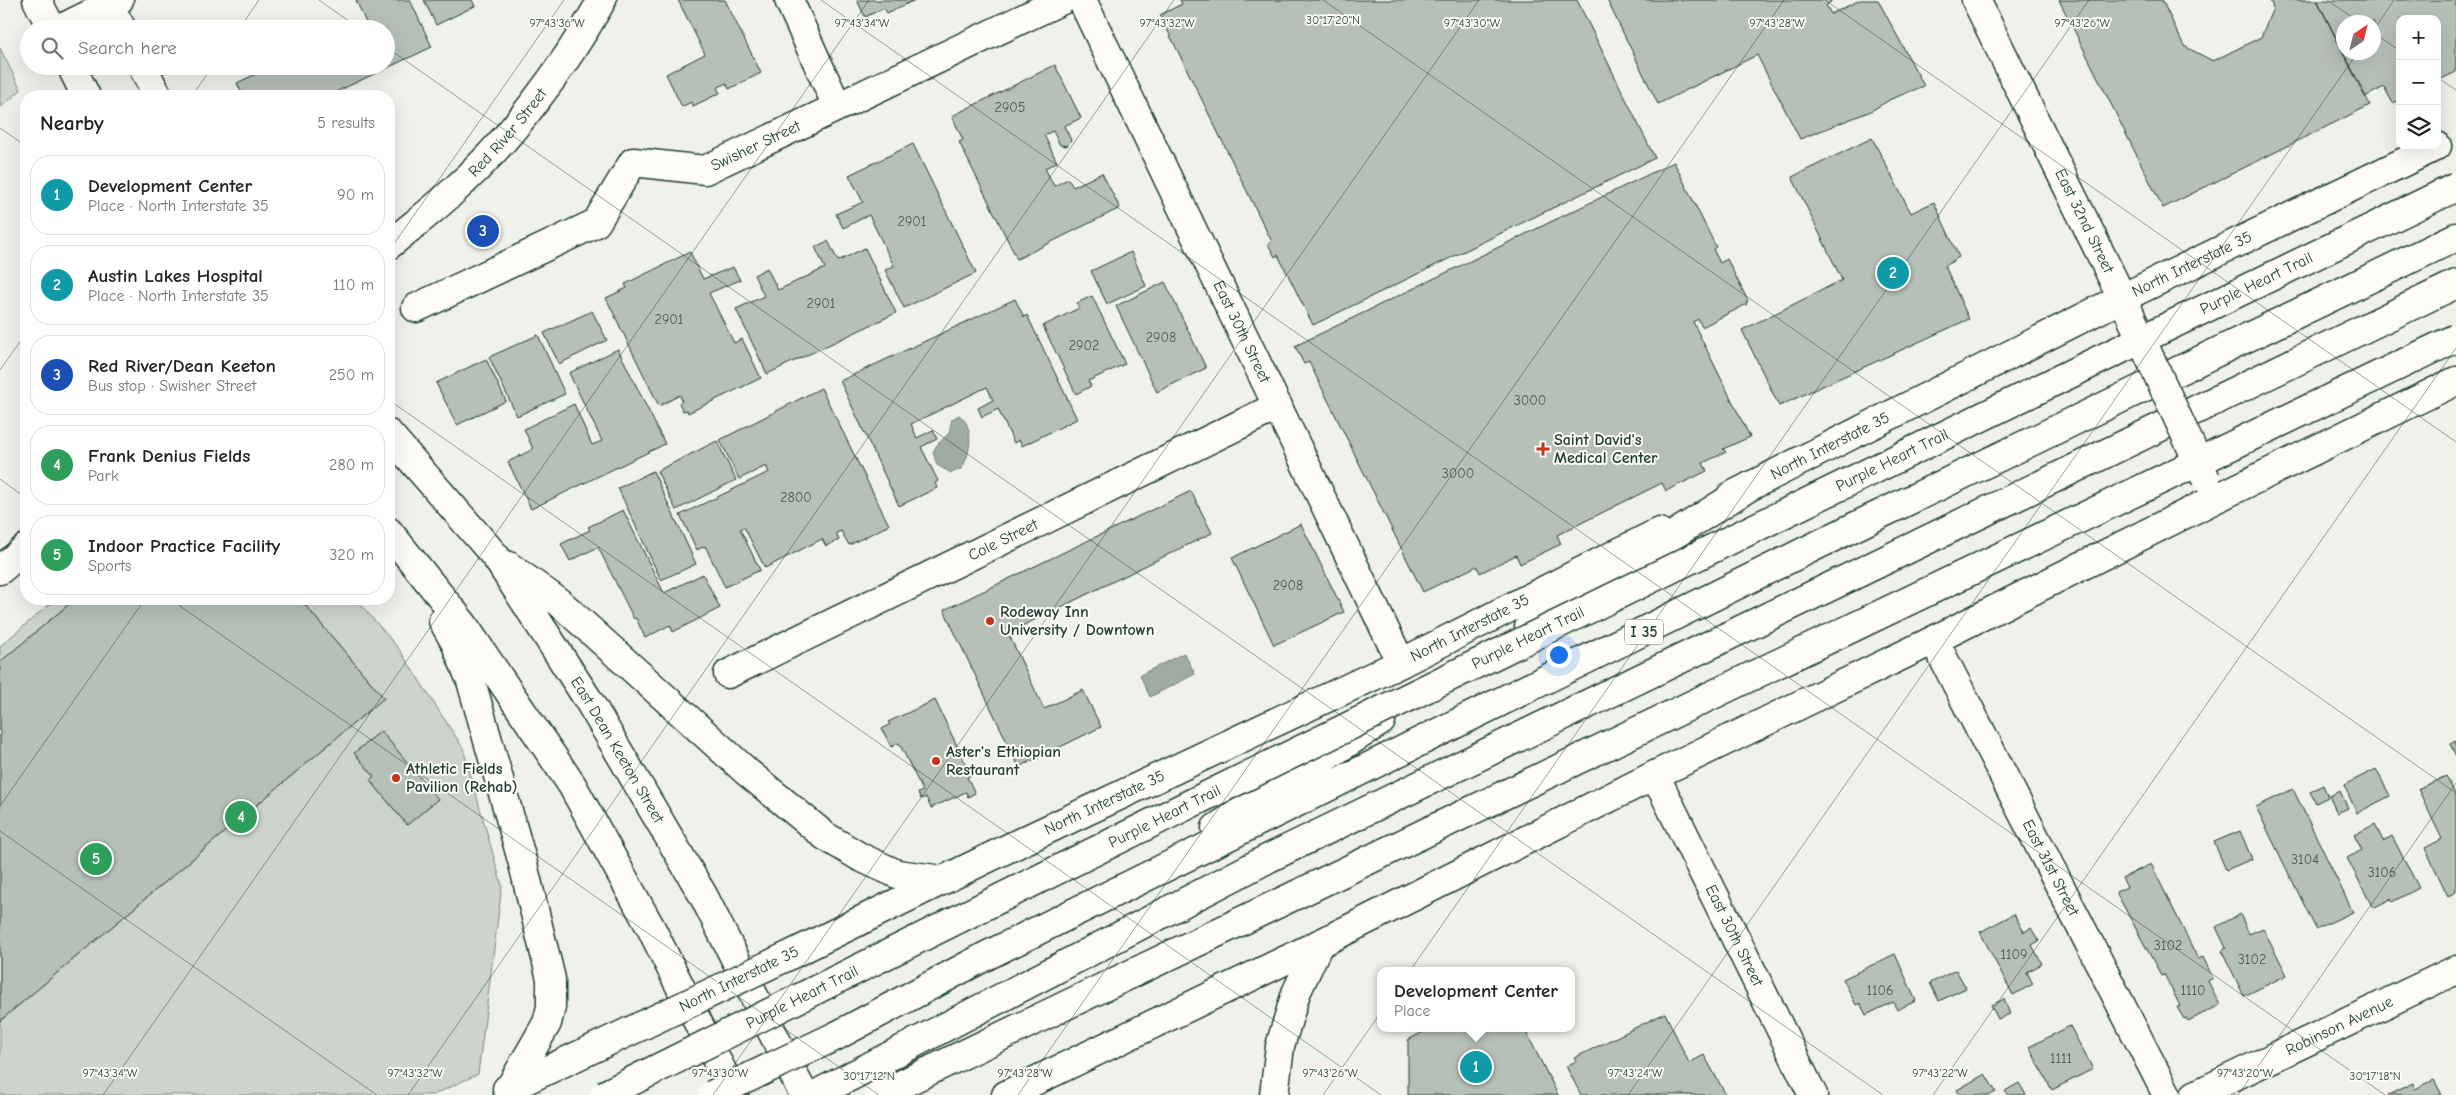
<!DOCTYPE html>
<html lang="en">
<head>
<meta charset="utf-8">
<style>
	:root { --surface:#fff; --page:#f2f2f2; --text:#222; --muted:#767676; --line:#e0e0e0; --accent:#c8321e }
	body { margin:0; font-family:"Comic Neue",sans-serif; background:var(--page); color:var(--text) }
	.controls { position:absolute; right:15px; top:15px; display:grid; overflow:hidden; border-radius:10px; box-shadow:0 5px 20px #0002 }
	.controls button { width:45px; height:45px; display:grid; place-items:center; padding:0; border:0; border-bottom:1px solid var(--line); background:var(--surface); color:var(--text); font:25px sans-serif }
	.compass { position:absolute; left:2336px; top:15px; width:45px; height:45px; border-radius:50%; background:var(--surface); box-shadow:0 5px 20px #0002; rotate:35deg }
	.you { position:absolute; left:1558px; top:654px; width:18px; height:18px; margin:-12px; border:4px solid #fff; border-radius:50%; background:#1a73e8; box-shadow:0 0 0 8px #1a73e833 }
	.badge { display:grid; place-items:center; width:32px; height:32px; border-radius:50%; background:var(--accent); color:#fff; font-size:16px; font-weight:700 }
	.pin { position:absolute; translate:-50% -50%; border:2px solid #fff; box-shadow:0 1px 5px #0006 }
	.popup { position:absolute; left:1377px; top:967px; width:198px; height:65px; box-sizing:border-box; display:grid; place-content:center; border-radius:10px; background:var(--surface); filter:drop-shadow(0 1px 4px #0005); font-size:16px; white-space:nowrap; color:var(--muted) }
	.popup b { font-size:19px; color:var(--text) }
	.popup::after { content:''; position:absolute; left:50%; top:100%; margin-left:-10px; border:10px solid transparent; border-top-color:var(--surface) }
	.list { margin:0; padding:0; list-style:none }
	h2 { display:flex; justify-content:space-between; align-items:center; height:65px; margin:0; padding:0 20px; font-size:21px }
	h2 small { font-size:16px; font-weight:400; color:var(--muted) }
	.list li { display:grid; grid-template-columns:32px 1fr auto; gap:15px; align-items:center; box-sizing:border-box; height:80px; margin:0 10px 10px; padding:0 10px; border:1px solid var(--line); border-radius:20px }
	.list b { display:block; font-size:19px; white-space:nowrap }
	.list p { margin:0; font-size:16px; white-space:nowrap; color:var(--muted) }
	.list em { font-size:16px; font-style:normal; color:var(--muted) }
	.icon { flex:none; width:28px; height:28px; fill:none; stroke:currentColor; stroke-width:2; stroke-linecap:round; stroke-linejoin:round }
	.map { position:relative; flex:none; width:2456px; height:1095px; overflow:hidden }
	.search { position:absolute; background:var(--surface); box-shadow:0 5px 20px #0002; left:20px; top:20px; width:375px; height:55px; display:flex; align-items:center; gap:12px; box-sizing:border-box; padding:0 18px; border-radius:28px; color:var(--muted); font-size:19px }
	.panel { position:absolute; background:var(--surface); box-shadow:0 5px 20px #0002; left:20px; top:90px; width:375px; height:515px; border-radius:20px }
	.map>svg:first-child { display:block }
	.green { fill:#cdd3cd; stroke:#768880 }
	.water { fill:#9faca4; stroke:#6c8077 }
	.building { fill:#b6bfb8; stroke:#1f3d34; fill-rule:evenodd }
	.lines { fill:none; stroke-linecap:round; stroke-linejoin:round }
	.street-casing { stroke:#1f3d34; stroke-width:31 }
	.secondary-casing { stroke:#1f3d34; stroke-width:31 }
	.highway-casing { stroke:#1f3d34; stroke-width:31 }
	.street { stroke:#fdfcf7; stroke-width:28 }
	.secondary { stroke:#fdfcf7; stroke-width:28 }
	.highway { stroke:#fdfcf7; stroke-width:28 }
	.secondary-bridge-casing { stroke:#1f3d34; stroke-width:31; stroke-linecap:butt }
	.highway-bridge-casing { stroke:#1f3d34; stroke-width:31; stroke-linecap:butt }
	.secondary-bridge { stroke:#fdfcf7; stroke-width:28 }
	.highway-bridge { stroke:#fdfcf7; stroke-width:28 }
	.ticks { fill:none; stroke:#1f3d34; stroke-width:1; stroke-opacity:0.45 }
	.poi-dot { fill:#c8321e; stroke:#fdfcf7; stroke-width:2 }
	.labels { text-anchor:middle; dominant-baseline:central; stroke-width:4; stroke-linejoin:round; paint-order:stroke }
	.number-label { font-size:14px; fill:#455e55 }
	.shield { fill:#fdfcf7; stroke:#62766e; stroke-width:1 }
	.shield-label { font-size:15px; font-weight:bold; fill:#1f3d34 }
	.street-label { font-size:16px; fill:#1f3d34; stroke:#fdfcf7 }
	.poi-label { font-size:16px; font-weight:bold; fill:#1f3d34; stroke:#fdfcf7; text-anchor:start }
	.ticks-label { font-size:12px; text-anchor:middle; fill:#1f3d34; stroke:#fdfcf7; stroke-width:4; stroke-linejoin:round; paint-order:stroke }
</style>
</head>
<body>
<div class="map">
<svg width="2456" height="1095" viewBox="0 0 2456 1095">
	<rect width="100%" height="100%" fill="#f0f1eb"/>
	<filter id="ink" filterUnits="userSpaceOnUse"><feTurbulence type="fractalNoise" baseFrequency=".02" numOctaves="2"/><feDisplacementMap in="SourceGraphic" scale="10" xChannelSelector="R" yChannelSelector="G"/><feConvolveMatrix kernelMatrix="1 2 1 2 8 2 1 2 1" color-interpolation-filters="sRGB"/></filter>
	<g filter="url(#ink)">
		<path class="green" d="M 0,48 L 21,90 L 0,108 Z
			M 56,599 L 356,599 L 399,649 L 463,748 L 502,886 L 478,1074 L 433,1095 L 0,1095 L 0,646 Z"/>
		<path class="water" d="M 959,415 C 975,426 971,455 961,469 L 951,473 L 937,465 L 933,452 L 937,445 L 949,433 L 952,419 Z
			M 1184,653 L 1195,674 L 1150,697 L 1140,675 Z"/>
		<path class="building" d="M 356,0 L 410,0 L 432,47 L 327,96 L 243,96 L 237,83 L 273,66 L 386,66 L 386,29 L 353,29 L 366,23 Z
			M 424,0 L 472,0 L 475,6 L 436,25 Z
			M 678,0 L 725,0 L 761,73 L 729,89 L 726,83 L 717,88 L 720,93 L 693,106 L 691,102 L 682,107 L 666,74 L 705,54 Z
			M 857,0 L 915,0 L 887,13 L 884,8 L 865,17 Z
			M 1180,0 L 1577,0 L 1655,158 L 1313,325 L 1278,255 L 1275,257 L 1268,244 L 1272,242 L 1160,15 L 1182,4 Z
			M 1607,0 L 1830,0 L 1831,2 L 1826,5 L 1831,14 L 1860,0 L 1878,0 L 1924,86 L 1891,99 L 1871,111 L 1800,139 L 1757,55 L 1658,104 Z
			M 2059,0 L 2162,0 L 2184,46 L 2213,61 L 2261,37 L 2273,8 L 2270,0 L 2317,0 L 2370,105 L 2163,208 Z
			M 2317,0 L 2456,0 L 2456,72 L 2437,81 L 2437,19 L 2400,19 L 2400,100 L 2393,103 L 2384,87 L 2365,97 ZM 2344,22 L 2374,22 L 2374,52 L 2344,52 Z
			M 1055,65 L 1081,118 L 1064,126 L 1071,140 L 1067,146 L 1060,145 L 1053,131 L 1044,135 L 1057,162 L 1045,168 L 1054,186 L 1068,179 L 1073,187 L 1102,173 L 1120,208 L 1017,259 L 959,142 L 963,140 L 952,116 Z
			M 1872,138 L 1911,213 L 1934,202 L 1959,257 L 1945,266 L 1969,319 L 1779,406 L 1742,330 L 1842,280 L 1792,177 Z
			M 913,144 L 976,273 L 904,308 L 885,270 L 894,266 L 869,215 L 843,228 L 836,214 L 863,202 L 849,175 Z
			M 1674,162 L 1716,247 L 1713,249 L 1720,263 L 1727,259 L 1748,301 L 1746,302 L 1747,304 L 1702,327 L 1698,319 L 1693,322 L 1750,437 L 1723,449 L 1726,452 L 1703,463 L 1707,471 L 1666,491 L 1662,483 L 1557,535 L 1561,544 L 1520,564 L 1516,555 L 1480,573 L 1477,566 L 1423,592 L 1309,362 L 1304,364 L 1295,346 Z
			M 828,241 L 838,261 L 865,248 L 896,313 L 767,374 L 736,309 L 764,296 L 754,275 L 767,268 L 778,290 L 825,268 L 815,247 Z
			M 690,252 L 703,279 L 733,267 L 740,280 L 709,293 L 734,343 L 742,339 L 761,378 L 688,413 L 687,410 L 683,411 L 679,403 L 682,401 L 680,395 L 659,406 L 606,298 L 627,288 L 625,284 Z
			M 1131,252 L 1146,286 L 1107,304 L 1091,271 Z
			M 1165,282 L 1206,368 L 1157,392 L 1116,306 Z
			M 1092,296 L 1125,364 L 1088,381 L 1091,386 L 1076,394 L 1043,326 L 1079,308 L 1077,303 Z
			M 1015,299 L 1024,317 L 1027,315 L 1077,419 L 1022,446 L 1019,440 L 1014,443 L 998,409 L 982,417 L 978,408 L 993,400 L 987,387 L 911,424 L 917,438 L 933,430 L 937,439 L 921,447 L 938,481 L 935,483 L 937,488 L 899,506 L 840,381 Z
			M 592,311 L 607,340 L 559,364 L 544,333 Z
			M 538,335 L 565,394 L 517,416 L 489,357 Z
			M 618,349 L 665,444 L 531,509 L 508,462 L 533,449 L 524,429 L 574,404 L 592,445 L 602,441 L 569,373 Z
			M 486,359 L 506,401 L 457,425 L 436,383 Z
			M 821,388 L 889,525 L 849,545 L 841,531 L 836,533 L 839,540 L 826,546 L 822,539 L 765,568 L 744,527 L 740,529 L 760,570 L 725,587 L 705,546 L 697,550 L 680,515 L 769,472 L 766,466 L 739,479 L 720,440 Z
			M 717,441 L 736,480 L 676,510 L 657,471 Z
			M 653,471 L 696,564 L 661,580 L 618,488 Z
			M 1191,491 L 1212,533 L 1008,633 L 1044,709 L 1083,690 L 1101,727 L 1019,767 L 944,610 Z
			M 623,510 L 664,593 L 703,574 L 720,608 L 673,632 L 670,625 L 645,638 L 636,618 L 634,619 L 598,547 L 570,561 L 561,544 L 590,530 L 588,527 Z
			M 1301,524 L 1344,612 L 1274,645 L 1232,558 Z
			M 75,599 L 300,599 L 384,698 L 0,1021 L 0,662 Z
			M 935,700 L 971,775 L 967,777 L 975,793 L 968,797 L 966,792 L 931,808 L 926,797 L 921,799 L 918,793 L 923,791 L 899,743 L 891,747 L 882,729 L 890,724 L 888,722 Z
			M 381,731 L 438,799 L 407,825 L 370,780 L 374,776 L 354,753 Z
			M 2456,741 L 2456,756 L 2450,744 Z
			M 2376,769 L 2390,796 L 2357,813 L 2344,785 Z
			M 2446,776 L 2456,796 L 2456,892 L 2448,896 L 2425,848 L 2442,839 L 2418,789 Z
			M 2323,785 L 2328,797 L 2316,803 L 2310,792 Z
			M 2293,789 L 2353,912 L 2316,929 L 2256,807 Z
			M 2340,791 L 2348,808 L 2337,813 L 2329,796 Z
			M 2375,824 L 2383,841 L 2392,836 L 2419,888 L 2392,902 L 2391,899 L 2373,908 L 2347,858 L 2362,850 L 2354,835 Z
			M 2240,831 L 2252,859 L 2226,870 L 2214,842 Z
			M 2151,864 L 2198,959 L 2203,957 L 2213,978 L 2208,981 L 2220,1005 L 2188,1021 L 2186,1018 L 2184,1019 L 2177,1007 L 2180,1006 L 2164,974 L 2161,975 L 2116,892 L 2127,887 L 2122,878 Z
			M 2014,914 L 2024,932 L 2031,928 L 2039,941 L 2032,945 L 2042,964 L 2027,972 L 2033,984 L 2013,995 L 1980,932 Z
			M 2240,914 L 2249,934 L 2263,928 L 2287,975 L 2244,996 L 2222,951 L 2226,948 L 2216,927 Z
			M 1895,954 L 1916,1001 L 1897,1010 L 1893,1002 L 1866,1015 L 1860,1003 L 1856,1005 L 1843,979 Z
			M 1956,970 L 1966,988 L 1939,1001 L 1930,983 Z
			M 2004,999 L 2010,1014 L 1998,1019 L 1991,1005 Z
			M 1665,1013 L 1689,1063 L 1704,1055 L 1726,1095 L 1581,1095 L 1566,1066 L 1576,1061 L 1574,1058 Z
			M 2070,1026 L 2093,1069 L 2052,1090 L 2029,1047 Z
			M 1431,1028 L 1524,1028 L 1558,1095 L 1408,1095 L 1408,1040 Z
			M 1985,1074 L 1996,1092 L 1990,1095 L 1960,1095 L 1957,1090 Z
			M 2434,1080 L 2442,1095 L 2388,1095 L 2413,1083 L 2415,1089 Z
			M 2019,1083 L 2026,1095 L 2008,1095 L 2005,1091 Z"/>
		<g class="lines">
			<defs>
				<g id="street">
					<path d="M 789,0 L 837,106"/>
					<path id="s1" d="M 1082,0 L 1401,663"/>
					<path d="M 60,29 L 119,0"/>
					<path id="s2" d="M 416,308 L 596,223 L 633,162 L 705,170 L 1062,0"/>
					<path id="s3" d="M 1934,640 L 2167,1095"/>
					<path id="s4" d="M 728,674 L 1278,406"/>
					<path id="s5" d="M 1655,775 L 1813,1095"/>
					<path id="s6" d="M 2195,1095 L 2456,970"/>
				</g>
				<g id="secondary">
					<path d="M 37,0 L 52,29"/>
					<path d="M 106,0 L 122,29"/>
					<path id="s7" d="M 1976,0 L 2130,314"/>
					<path d="M 71,66 L 86,96"/>
					<path d="M 142,66 L 158,96"/>
					<path id="s8" d="M 389,245 C 409,228 431,212 450,194 C 510,141 563,69 602,0"/>
					<path id="s9" d="M 389,434 L 496,557 L 589,701 L 703,895 L 804,1095"/>
					<path id="s10" d="M 1731,496 L 2122,298 L 2437,146"/>
					<path d="M 389,532 L 463,624 L 572,785 L 651,928 L 734,1095"/>
					<path d="M 507,565 L 560,603 L 747,772 L 825,836 L 860,857 L 897,874 L 943,880"/>
					<path d="M 0,570 L 26,548"/>
					<path d="M 443,621 L 455,642 L 471,681 L 522,860 L 551,979 L 551,1007 L 547,1023 L 511,1086"/>
					<path id="s11" d="M 786,957 L 1021,842 L 1401,663 L 1659,532"/>
					<path d="M 507,1089 L 641,1026"/>
					<path d="M 1006,1095 L 1319,944 L 1655,775 L 1934,640 L 2215,499 L 2456,381"/>
					<path d="M 1274,1095 L 1280,1046 L 1296,993 L 1319,944"/>
				</g>
				<path id="highway" d="M 1529,627 L 1752,485
					M 1216,828 L 1381,721
					M 836,1036 L 986,956 L 1858,525 L 2456,237
					M 815,1095 L 1269,858 L 2456,284"/>
			</defs>
			<use href="#street" class="street-casing"/>
			<use href="#secondary" class="secondary-casing"/>
			<use href="#highway" class="highway-casing"/>
			<use href="#street" class="street"/>
			<use href="#secondary" class="secondary"/>
			<use href="#highway" class="highway"/>
			<defs>
				<path id="secondary-bridge" d="M 2131,317 L 2206,479
					M 641,1026 L 786,957"/>
				<g id="highway-bridge">
					<path id="s12" d="M 604,1095 C 803,998 1000,898 1198,800 C 1616,594 2036,390 2456,187"/>
					<path d="M 712,1095 L 836,1036"/>
					<path d="M 879,1095 L 2456,338"/>
				</g>
			</defs>
			<use href="#secondary-bridge" class="secondary-bridge-casing"/>
			<use href="#highway-bridge" class="highway-bridge-casing"/>
			<use href="#secondary-bridge" class="secondary-bridge"/>
			<use href="#highway-bridge" class="highway-bridge"/>
		</g>
	</g>
	<path class="ticks" d="M 319,0 L 360,29M 821,0 L 2385,1095M 1323,0 L 2456,793M 1825,0 L 2456,442M 2327,0 L 2359,22M 239,29 L 259,0M 2374,30 L 2394,0M 2374,33 L 2400,51M 386,47 L 1883,1095M 2437,77 L 2456,90M 192,96 L 213,66M 0,128 L 26,146M 389,251 L 564,0M 0,370 L 26,333M 389,400 L 1381,1095M 0,479 L 26,498M 170,599 L 879,1095M 0,806 L 145,599M 0,831 L 377,1095M 103,1095 L 869,0M 408,1095 L 1174,0M 713,1095 L 1479,0M 1018,1095 L 1784,0M 1323,1095 L 2089,0M 1628,1095 L 2358,52M 1933,1095 L 2456,348M 2238,1095 L 2456,783"/>
	<g class="poi-dot">
		<path d="M1540.5 441.5h5v5h5v5h-5v5h-5v-5h-5v-5h5z"/>
		<circle cx="990" cy="621" r="5"/>
		<circle cx="936" cy="761" r="5"/>
		<circle cx="396" cy="778" r="5"/>
	</g>
	<g class="labels">
		<g class="number-label">
			<text x="1010" y="107">2905</text>
			<text x="912" y="221">2901</text>
			<text x="821" y="303">2901</text>
			<text x="669" y="319">2901</text>
			<text x="1161" y="337">2908</text>
			<text x="1084" y="345">2902</text>
			<text x="1530" y="400">3000</text>
			<text x="1458" y="473">3000</text>
			<text x="796" y="497">2800</text>
			<text x="1288" y="585">2908</text>
			<text x="2305" y="859">3104</text>
			<text x="2382" y="872">3106</text>
			<text x="2168" y="945">3102</text>
			<text x="2014" y="954">1109</text>
			<text x="2252" y="959">3102</text>
			<text x="1880" y="990">1106</text>
			<text x="2193" y="990">1110</text>
			<text x="2061" y="1058">1111</text>
		</g>
		<rect class="shield" x="1625" y="619.5" width="38" height="25" rx="4"/>
		<g class="shield-label">
			<text x="1644" y="632">I 35</text>
		</g>
		<g class="street-label">
			<text stroke="none"><textPath href="#s8" startOffset="164">Red River Street</textPath></text>
			<text stroke="none"><textPath href="#s2" startOffset="399">Swisher Street</textPath></text>
			<text stroke="none"><textPath href="#s7" startOffset="246">East 32nd Street</textPath></text>
			<text stroke="none"><textPath href="#s10" startOffset="516">North Interstate 35</textPath></text>
			<text stroke="none"><textPath href="#s12" startOffset="1841">Purple Heart Trail</textPath></text>
			<text stroke="none"><textPath href="#s1" startOffset="368">East 30th Street</textPath></text>
			<text stroke="none"><textPath href="#s10" startOffset="111">North Interstate 35</textPath></text>
			<text stroke="none"><textPath href="#s12" startOffset="1436">Purple Heart Trail</textPath></text>
			<text stroke="none"><textPath href="#s4" startOffset="306">Cole Street</textPath></text>
			<text stroke="none"><textPath href="#s11" startOffset="759">North Interstate 35</textPath></text>
			<text stroke="none"><textPath href="#s12" startOffset="1031">Purple Heart Trail</textPath></text>
			<text stroke="none"><textPath href="#s9" startOffset="391">East Dean Keeton Street</textPath></text>
			<text stroke="none"><textPath href="#s11" startOffset="354">North Interstate 35</textPath></text>
			<text stroke="none"><textPath href="#s12" startOffset="626">Purple Heart Trail</textPath></text>
			<text stroke="none"><textPath href="#s3" startOffset="256">East 31st Street</textPath></text>
			<text stroke="none"><textPath href="#s5" startOffset="179">East 30th Street</textPath></text>
			<text transform="translate(739 979) rotate(-26)">North Interstate 35</text>
			<text stroke="none"><textPath href="#s12" startOffset="221">Purple Heart Trail</textPath></text>
			<text stroke="none"><textPath href="#s6" startOffset="160">Robinson Avenue</textPath></text>
		</g>
		<g class="poi-label">
			<text x="1554" y="440">Saint David's<tspan x="1554" dy="18">Medical Center</tspan></text>
			<text x="1000" y="612">Rodeway Inn<tspan x="1000" dy="18">University / Downtown</tspan></text>
			<text x="946" y="752">Aster's Ethiopian<tspan x="946" dy="18">Restaurant</tspan></text>
			<text x="406" y="769">Athletic Fields<tspan x="406" dy="18">Pavilion (Rehab)</tspan></text>
		</g>
	</g>
	<g class="ticks-label">
		<text x="1333" y="24">30°17'20"N</text>
		<text x="557" y="27">97°43'36"W</text>
		<text x="862" y="27">97°43'34"W</text>
		<text x="1167" y="27">97°43'32"W</text>
		<text x="1472" y="27">97°43'30"W</text>
		<text x="1777" y="27">97°43'28"W</text>
		<text x="2082" y="27">97°43'26"W</text>
		<text x="110" y="1077">97°43'34"W</text>
		<text x="415" y="1077">97°43'32"W</text>
		<text x="720" y="1077">97°43'30"W</text>
		<text x="1025" y="1077">97°43'28"W</text>
		<text x="1330" y="1077">97°43'26"W</text>
		<text x="1635" y="1077">97°43'24"W</text>
		<text x="1940" y="1077">97°43'22"W</text>
		<text x="2245" y="1077">97°43'20"W</text>
		<text x="869" y="1080">30°17'12"N</text>
		<text x="2375" y="1080">30°17'18"N</text>
	</g>
</svg>
<div class="controls">
<button>+</button>
<button>−</button>
<button><svg class="icon" aria-label="layers" viewBox="0 0 24 24"><path d="M12 4l9 5-9 5-9-5zM3 14l9 5 9-5"/></svg></button>
</div>
<svg class="compass" viewBox="-18 -18 36 36"><path d="M0-13l5 13h-10z" fill="#e53935"/><path d="M0 13l5-13h-10z" fill="#767676"/></svg>
<div class="you"></div>
<div class="pin badge" style="left:1476px;top:1067px;background:#0f9aa8">1</div>
<div class="popup"><b>Development Center</b>Place</div>
<div class="pin badge" style="left:1893px;top:273px;background:#0f9aa8">2</div>
<div class="pin badge" style="left:483px;top:231px;background:#1a4fb4">3</div>
<div class="pin badge" style="left:241px;top:817px;background:#2e9e5b">4</div>
<div class="pin badge" style="left:96px;top:859px;background:#2e9e5b">5</div>
<div class="search"><svg class="icon" aria-label="search" viewBox="0 0 24 24"><circle cx="10" cy="10" r="6"/><path d="M15 15l6 6"/></svg>Search here</div>
<section class="panel">
<h2>Nearby<small>5 results</small></h2>
<ul class="list">
<li><span class="badge" style="background:#0f9aa8">1</span><div><b>Development Center</b><p>Place · North Interstate 35</p></div><em>90 m</em></li>
<li><span class="badge" style="background:#0f9aa8">2</span><div><b>Austin Lakes Hospital</b><p>Place · North Interstate 35</p></div><em>110 m</em></li>
<li><span class="badge" style="background:#1a4fb4">3</span><div><b>Red River/Dean Keeton</b><p>Bus stop · Swisher Street</p></div><em>250 m</em></li>
<li><span class="badge" style="background:#2e9e5b">4</span><div><b>Frank Denius Fields</b><p>Park</p></div><em>280 m</em></li>
<li><span class="badge" style="background:#2e9e5b">5</span><div><b>Indoor Practice Facility</b><p>Sports</p></div><em>320 m</em></li>
</ul>
</section>
</div>
</body>
</html>
